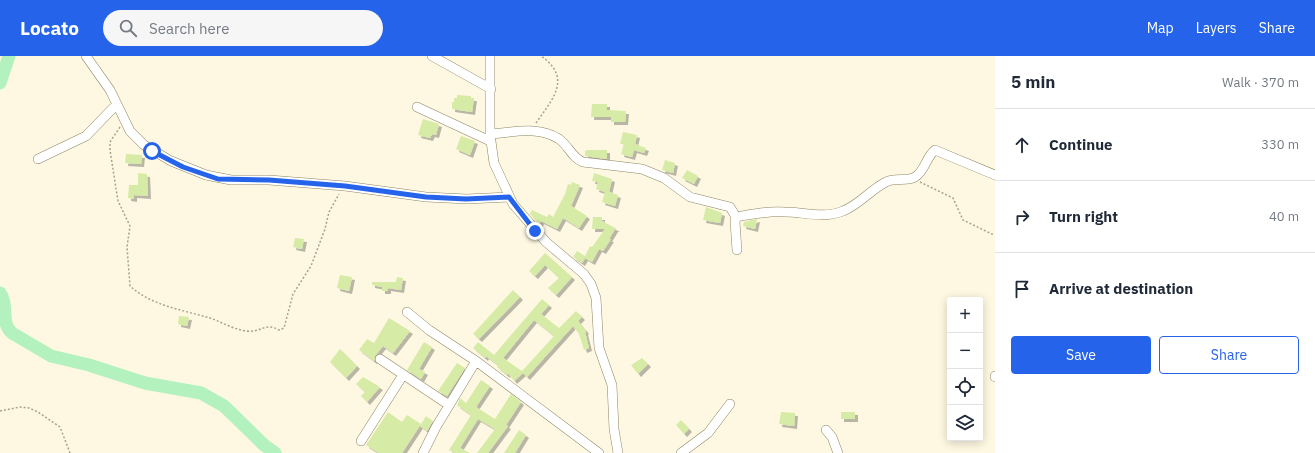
<!DOCTYPE html>
<html lang="en">
<head>
<meta charset="utf-8">
<style>
	:root { --surface:#fff; --page:#f6f6f7; --text:#1f2937; --muted:#747a83; --line:#e0e1e3; --accent:#2563eb }
	body { margin:0; font-family:"IBM Plex Sans",sans-serif; background:var(--page); color:var(--text) }
	.controls { position:absolute; right:12px; bottom:12px; display:grid; overflow:hidden; border-radius:4px; box-shadow:0 2px 10px #0003 }
	.controls button { width:36px; height:36px; display:grid; place-items:center; padding:0; border:0; border-bottom:1px solid var(--line); background:var(--surface); color:var(--text); font:20px sans-serif }
	.stop { position:absolute; width:12px; height:12px; margin:-9px; border:3px solid #2563eb; border-radius:50%; background:#fff }
	.stop.end { background:#2563eb; border-color:#fff; box-shadow:0 1px 4px #0008 }
	.list { margin:0; padding:0; list-style:none }
	h2 { display:flex; justify-content:space-between; align-items:center; height:52px; margin:0; padding:0 16px; font-size:17px }
	h2 small { font-size:13px; font-weight:400; color:var(--muted) }
	.list li { display:grid; grid-template-columns:26px 1fr auto; gap:12px; align-items:center; box-sizing:border-box; height:72px; padding:0 16px; border-top:1px solid var(--line) }
	.list b { display:block; font-size:15px; white-space:nowrap }
	.list em { font-size:13px; font-style:normal; color:var(--muted) }
	.actions { display:flex; gap:8px; padding:12px 16px }
	.actions a { flex:1; padding:9px 0; border:1px solid var(--accent); border-radius:4px; text-align:center; font-size:14px; color:var(--accent) }
	.actions .main { background:var(--accent); color:#fff }
	.icon { flex:none; width:22px; height:22px; fill:none; stroke:currentColor; stroke-width:2; stroke-linecap:round; stroke-linejoin:round }
	.map { position:relative; flex:none; width:995px; height:397px; overflow:hidden }
	header { display:flex; align-items:center; gap:24px; box-sizing:border-box; height:56px; padding:0 20px; background:var(--accent); color:#fff }
	header strong { font-size:19px }
	nav { display:flex; gap:22px; margin-inline-start:auto; font-size:14px }
	.search { width:280px; height:36px; background:var(--page); display:flex; align-items:center; gap:10px; box-sizing:border-box; padding:0 14px; border-radius:22px; color:var(--muted); font-size:15px }
	main { display:flex }
	aside { flex:1; background:var(--surface) }
	.map>svg:first-child { display:block }
	.lines { fill:none; stroke-linecap:round; stroke-linejoin:round }
	.river { stroke:#b3f1bf; stroke-width:13 }
	.building { fill:#d6eba6; fill-rule:evenodd; filter:url(#shadow) }
	.minor-casing { stroke:#8e8563; stroke-width:10 }
	.path { stroke:#a7a28f; stroke-width:1.5; stroke-dasharray:2 2; stroke-linecap:butt }
	.minor { stroke:#fff; stroke-width:9 }
	.route { stroke:#2563eb; stroke-width:5 }
</style>
</head>
<body>
<header>
<strong>Locato</strong>
<div class="search"><svg class="icon" aria-label="search" viewBox="0 0 24 24"><circle cx="10" cy="10" r="6"/><path d="M15 15l6 6"/></svg>Search here</div>
<nav><a>Map</a><a>Layers</a><a>Share</a></nav>
</header>
<main>
<div class="map">
<svg width="995" height="397" viewBox="0 0 995 397">
	<defs>
		<filter id="shadow"><feDropShadow dx="3" dy="3" stdDeviation="0" flood-color="#0004"/></filter>
	</defs>
	<rect width="100%" height="100%" fill="#fef8e2"/>
	<g class="lines">
		<path class="river" d="M 0,27 L 9,0
			M 0,237 C 9,249 0,267 12,277 L 51,300 L 89,309 L 145,327 L 201,337 L 224,350 L 264,389 L 275,397"/>
	</g>
	<path class="building" d="M 457,39 L 471,40 L 471,42 L 474,42 L 472,56 L 452,53 L 452,46 L 454,46 L 454,42 L 457,42 Z
		M 592,48 L 607,48 L 607,54 L 626,55 L 625,66 L 611,66 L 611,61 L 591,61 Z
		M 423,63 L 439,68 L 436,79 L 432,78 L 430,82 L 418,79 Z
		M 623,76 L 637,79 L 635,88 L 646,92 L 644,97 L 634,94 L 632,101 L 621,98 L 624,88 L 620,88 Z
		M 461,80 L 475,85 L 470,99 L 456,93 Z
		M 588,94 L 607,94 L 607,103 L 585,100 L 585,95 Z
		M 126,98 L 142,99 L 141,108 L 125,107 Z
		M 665,104 L 675,107 L 673,117 L 662,114 Z
		M 687,114 L 698,120 L 694,128 L 682,122 Z
		M 138,117 L 147,118 L 148,140 L 134,139 L 134,143 L 128,142 L 129,129 L 138,129 Z
		M 594,117 L 612,123 L 609,136 L 618,139 L 615,150 L 602,146 L 605,136 L 596,133 L 598,126 L 592,125 Z
		M 572,126 L 580,129 L 571,150 L 587,160 L 579,172 L 563,162 L 557,173 L 541,165 L 539,169 L 530,158 L 532,154 L 547,161 L 549,158 L 553,161 L 565,138 L 568,128 L 571,129 Z
		M 706,151 L 722,157 L 720,167 L 703,164 Z
		M 593,161 L 602,161 L 602,165 L 617,173 L 615,173 L 609,183 L 611,183 L 603,195 L 599,193 L 592,206 L 585,202 L 582,207 L 573,201 L 577,195 L 585,200 L 590,190 L 592,191 L 605,173 L 592,173 Z
		M 757,163 L 755,173 L 743,170 L 744,166 Z
		M 295,182 L 304,183 L 302,193 L 293,191 Z
		M 545,197 L 572,221 L 556,239 L 548,232 L 559,222 L 545,209 L 535,220 L 529,215 Z
		M 340,219 L 352,221 L 349,235 L 337,232 Z
		M 397,221 L 403,222 L 401,234 L 388,232 L 388,235 L 382,235 L 382,231 L 372,229 L 372,226 L 396,226 Z
		M 513,234 L 520,241 L 479,283 L 473,278 Z
		M 542,243 L 549,249 L 541,258 L 559,272 L 576,255 L 582,261 L 578,265 L 586,275 L 585,276 L 589,292 L 584,294 L 579,278 L 573,270 L 527,321 L 523,317 L 514,325 L 508,317 L 507,319 L 497,311 L 498,309 L 486,300 L 485,302 L 473,292 L 478,286 L 494,299 ZM 534,264 L 554,280 L 522,315 L 503,302 Z
		M 179,260 L 189,261 L 187,270 L 178,268 Z
		M 389,262 L 410,275 L 393,297 L 383,290 L 375,300 L 374,305 L 359,294 L 367,283 L 374,287 Z
		M 424,286 L 432,291 L 419,313 L 425,316 L 421,323 L 407,314 Z
		M 340,293 L 357,310 L 346,322 L 330,306 Z
		M 642,302 L 648,308 L 638,318 L 631,309 Z
		M 457,307 L 465,312 L 447,340 L 438,335 Z
		M 363,321 L 380,331 L 367,346 L 361,340 L 365,336 L 356,328 Z
		M 481,324 L 490,330 L 476,351 L 495,363 L 511,338 L 521,346 L 506,369 L 508,370 L 488,397 L 477,397 L 495,373 L 478,363 L 460,392 L 470,397 L 454,397 L 449,394 L 471,359 L 457,349 L 460,342 L 466,347 Z
		M 388,356 L 402,366 L 407,359 L 421,368 L 402,397 L 379,397 L 366,389 Z
		M 781,356 L 795,357 L 794,370 L 779,368 Z
		M 841,356 L 855,356 L 855,363 L 841,363 Z
		M 426,360 L 433,365 L 427,375 L 420,370 Z
		M 681,364 L 689,373 L 684,378 L 676,369 Z
		M 519,374 L 526,379 L 515,397 L 504,397 Z"/>
	<g class="lines">
		<defs>
			<path id="minor" d="M 86,0 L 110,34 L 130,75 L 144,89 L 171,105 L 206,119 L 231,124 L 269,124 L 345,130 L 426,141 L 467,143 L 509,141
				M 432,0 L 491,33
				M 490,0 L 490,78 L 494,107 L 513,148 L 546,186 L 584,218 L 591,228 L 596,242 L 599,292 L 612,329 L 614,373 L 618,397
				M 417,51 L 490,85
				M 490,78 C 512,77 538,69 559,83 C 569,90 572,102 583,106 L 642,113 L 664,122 L 690,141 L 730,151 L 736,161 L 735,166 L 737,194
				M 38,103 L 86,80 L 117,48
				M 736,161 C 752,158 768,155 785,156 C 804,156 824,163 843,155 C 859,149 870,134 886,126 C 895,121 907,126 915,121 C 925,115 926,101 935,94 L 995,119
				M 407,256 L 429,274 L 476,305 L 599,397
				M 380,303 L 449,349
				M 995,320 L 995,321
				M 826,374 L 832,381 L 838,397
				M 361,385 L 403,319
				M 423,397 L 436,371 L 476,305
				M 681,397 L 708,377 L 730,348"/>
		</defs>
		<use href="#minor" class="minor-casing"/>
		<path class="path" d="M 536,67 C 552,44 573,22 541,0
			M 120,71 L 110,86 L 110,94 L 118,145 L 130,170 L 127,191 L 130,230 C 152,250 183,254 210,262 C 222,266 234,274 247,275 C 261,277 265,266 279,274 L 284,272 L 293,238 L 311,210 L 325,173 L 329,156 L 339,138
			M 920,126 L 953,142 L 963,164 L 994,179
			M 0,355 L 20,351 L 29,352 L 38,356 L 60,371 L 70,397"/>
		<use href="#minor" class="minor"/>
	</g>
	<g class="lines">
		<path class="route" d="M 152,95 L 183,111 L 218,123 L 269,124 L 345,130 L 426,141 L 466,143 L 509,141 L 535,175"/>
	</g>
</svg>
<div class="controls">
<button>+</button>
<button>−</button>
<button><svg class="icon" aria-label="locate" viewBox="0 0 24 24"><circle cx="12" cy="12" r="6"/><path d="M12 2v4M12 18v4M2 12h4M18 12h4"/></svg></button>
<button><svg class="icon" aria-label="layers" viewBox="0 0 24 24"><path d="M12 4l9 5-9 5-9-5zM3 14l9 5 9-5"/></svg></button>
</div>
<div class="stop" style="left:152px;top:95px"></div>
<div class="stop end" style="left:535px;top:175px"></div>
</div>
<aside>
<h2>5 min<small>Walk · 370 m</small></h2>
<ul class="list">
<li><svg class="icon" aria-label="ahead" viewBox="0 0 24 24"><path d="M12 20V5M6 11l6-6 6 6"/></svg><div><b>Continue</b></div><em>330 m</em></li>
<li><svg class="icon" aria-label="right" viewBox="0 0 24 24"><path d="M7 20v-9h11M14 6l5 5-5 5"/></svg><div><b>Turn right</b></div><em>40 m</em></li>
<li><svg class="icon" aria-label="arrive" viewBox="0 0 24 24"><path d="M6 21V4h12l-3 4 3 4H6"/></svg><div><b>Arrive at destination</b></div></li>
</ul>
<div class="actions"><a class="main">Save</a><a>Share</a></div>
</aside>
</main>
</body>
</html>
